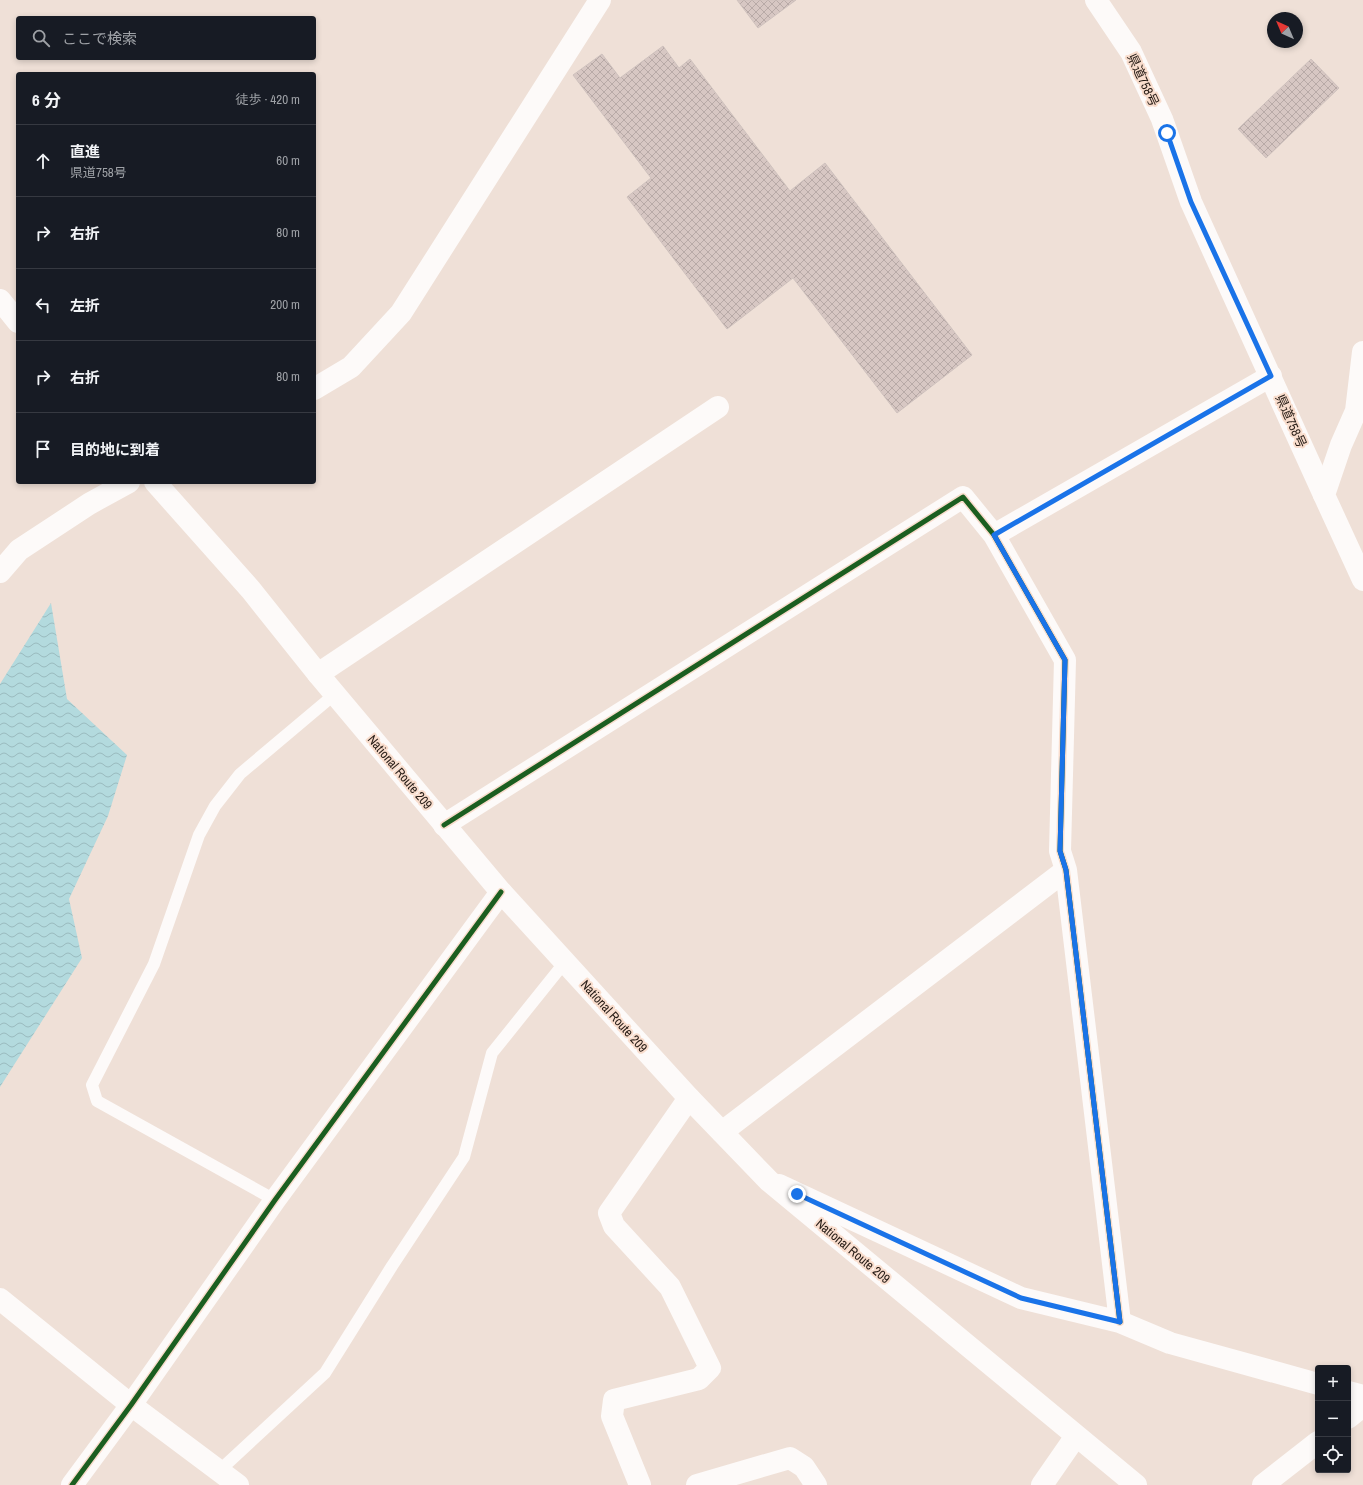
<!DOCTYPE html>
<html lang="ja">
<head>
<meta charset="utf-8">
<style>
	:root { --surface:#171b24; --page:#20242c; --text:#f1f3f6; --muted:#9ea1a6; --line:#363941 }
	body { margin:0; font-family:"Archivo Narrow","Noto Sans JP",sans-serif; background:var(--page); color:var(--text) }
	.controls { position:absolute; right:12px; bottom:12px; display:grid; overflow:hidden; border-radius:4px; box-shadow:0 2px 6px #0003 }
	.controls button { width:36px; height:36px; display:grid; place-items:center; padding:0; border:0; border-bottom:1px solid var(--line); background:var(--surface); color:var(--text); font:20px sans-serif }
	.compass { position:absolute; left:1267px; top:12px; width:36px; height:36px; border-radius:50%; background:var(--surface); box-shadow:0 2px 6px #0003; rotate:316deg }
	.stop { position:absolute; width:12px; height:12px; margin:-9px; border:3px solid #1a73e8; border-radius:50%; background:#fff }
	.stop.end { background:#1a73e8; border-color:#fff; box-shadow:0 1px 4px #0008 }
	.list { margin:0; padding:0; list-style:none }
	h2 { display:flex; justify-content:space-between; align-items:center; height:52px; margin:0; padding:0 16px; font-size:17px }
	h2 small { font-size:13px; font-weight:400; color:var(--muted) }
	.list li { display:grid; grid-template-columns:26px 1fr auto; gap:12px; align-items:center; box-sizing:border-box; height:72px; padding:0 16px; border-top:1px solid var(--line) }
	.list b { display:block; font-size:15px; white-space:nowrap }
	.list p { margin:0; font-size:13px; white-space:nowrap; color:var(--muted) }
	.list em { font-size:13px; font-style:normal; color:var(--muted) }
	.icon { flex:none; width:22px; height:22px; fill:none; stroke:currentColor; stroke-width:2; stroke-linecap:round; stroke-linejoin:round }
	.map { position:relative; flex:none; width:1363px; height:1485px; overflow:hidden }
	.search { position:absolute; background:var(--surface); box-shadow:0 2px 6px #0003; left:16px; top:16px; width:300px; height:44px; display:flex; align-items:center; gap:10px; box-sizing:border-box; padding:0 14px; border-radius:4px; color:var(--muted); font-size:15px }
	.panel { position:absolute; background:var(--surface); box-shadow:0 2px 6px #0003; left:16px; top:72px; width:300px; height:412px; border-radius:4px }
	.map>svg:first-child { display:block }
	.water { fill:url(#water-waves) }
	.building { fill:url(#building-cross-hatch); stroke:#cfc2be }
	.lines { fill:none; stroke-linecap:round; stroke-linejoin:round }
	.lane { stroke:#fdfaf9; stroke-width:12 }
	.street { stroke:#fdfaf9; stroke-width:22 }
	.secondary { stroke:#fdfaf9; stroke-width:22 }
	.primary { stroke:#fdfaf9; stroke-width:22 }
	.highway { stroke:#fdfaf9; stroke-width:22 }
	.cycleway-casing { stroke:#f9ddcd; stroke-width:8 }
	.cycleway { stroke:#1b5e20; stroke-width:5 }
	.route { stroke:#1a73e8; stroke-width:5 }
	.labels { text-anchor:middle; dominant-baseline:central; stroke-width:4; stroke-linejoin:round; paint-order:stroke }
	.street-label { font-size:13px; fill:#231913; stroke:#f9ddcd }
</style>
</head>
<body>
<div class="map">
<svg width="1363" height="1485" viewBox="0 0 1363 1485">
	<defs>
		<pattern id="water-waves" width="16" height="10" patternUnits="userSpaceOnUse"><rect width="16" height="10" fill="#b3dade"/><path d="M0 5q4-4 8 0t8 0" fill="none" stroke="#9ababe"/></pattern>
		<pattern id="building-cross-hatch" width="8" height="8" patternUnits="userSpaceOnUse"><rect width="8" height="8" fill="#d7c7c3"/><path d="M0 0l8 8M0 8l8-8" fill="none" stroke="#b8aaa7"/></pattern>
	</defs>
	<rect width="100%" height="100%" fill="#efe0d7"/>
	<path class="water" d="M 51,603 L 67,699 L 127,755 L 108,816 L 69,899 L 82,958 L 0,1087 L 0,684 Z"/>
	<path class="building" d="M 737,0 L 796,0 L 758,28 Z
		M 663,46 L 679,68 L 690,59 L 790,191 L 825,163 L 972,355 L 897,413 L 793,278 L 727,329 L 627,197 L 651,178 L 573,75 L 602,54 L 620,78 Z
		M 1311,59 L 1339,88 L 1266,158 L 1238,129 Z"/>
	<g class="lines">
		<path class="lane" d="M 275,1200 L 97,1101 L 92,1085 L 154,964 L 199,835 L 215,806 L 240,774 L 335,694
			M 219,1471 L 325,1373 L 392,1266 L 464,1157 L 492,1053 L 565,962"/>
		<path class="street" d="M 994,535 L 1271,376
			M 318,674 L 718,407
			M 444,825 L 963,497 L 994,535 L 1065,660 L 1060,851 L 1066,870 L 1120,1322
			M 722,1132 L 1066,870
			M 779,1185 L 1021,1298 L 1120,1322 L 1170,1343 L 1318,1384
			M 0,1299 L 131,1405 L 238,1485
			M 1348,1392 L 1363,1396
			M 1348,1418 L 1363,1406
			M 72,1485 L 131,1405 L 275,1200 L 501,892
			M 640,1485 L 612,1416 L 614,1400 L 699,1379 L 710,1368 L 670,1287 L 614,1226 L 609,1213 L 689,1098
			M 697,1485 L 790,1458 L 804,1467 L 816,1485
			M 1042,1485 L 1076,1436
			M 1263,1485 L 1318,1442"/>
		<path class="secondary" d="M 1096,0 L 1131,52 L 1162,119 L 1191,202 L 1324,495
			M 314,389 L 351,367 L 401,313 L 600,0
			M 0,572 L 19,550 L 89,504 L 129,482"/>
		<path class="primary" d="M 1363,352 L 1356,411 L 1341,445 L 1324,495 L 1363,580"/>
		<path class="highway" d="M 0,300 L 18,322
			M 155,482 L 251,590 L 318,674 L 501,892 L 689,1098 L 769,1181 L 1136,1485"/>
		<defs>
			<path id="cycleway" d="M 444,825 L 963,497 L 994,535 L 1065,660 L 1060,851 L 1066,870 L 1120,1322
				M 72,1485 L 131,1405 L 275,1200 L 501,892"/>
		</defs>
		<use href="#cycleway" class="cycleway-casing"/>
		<use href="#cycleway" class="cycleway"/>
	</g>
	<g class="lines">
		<path class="route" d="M 797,1194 L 1021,1298 L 1120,1322 L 1066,870 L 1060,851 L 1065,660 L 994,535 L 1271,376 L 1191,202 L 1167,133"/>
	</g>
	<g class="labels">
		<g class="street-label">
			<text transform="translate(1143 80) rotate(65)">県道758号</text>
			<text transform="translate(1291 421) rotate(66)">県道758号</text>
			<text transform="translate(400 772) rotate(50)">National Route 209</text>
			<text transform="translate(614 1016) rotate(48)">National Route 209</text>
			<text transform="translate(853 1251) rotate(40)">National Route 209</text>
		</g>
	</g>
</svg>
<div class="controls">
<button>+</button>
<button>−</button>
<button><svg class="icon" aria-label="locate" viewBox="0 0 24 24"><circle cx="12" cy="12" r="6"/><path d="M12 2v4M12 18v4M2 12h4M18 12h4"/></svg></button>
</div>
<svg class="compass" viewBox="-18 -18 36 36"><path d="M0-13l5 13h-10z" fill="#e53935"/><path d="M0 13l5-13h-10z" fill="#9ea1a6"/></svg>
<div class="stop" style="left:1167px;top:133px"></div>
<div class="stop end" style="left:797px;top:1194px"></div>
<div class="search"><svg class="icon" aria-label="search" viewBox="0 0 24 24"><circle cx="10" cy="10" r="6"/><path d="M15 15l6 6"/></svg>ここで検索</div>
<section class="panel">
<h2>6 分<small>徒歩 · 420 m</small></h2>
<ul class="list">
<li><svg class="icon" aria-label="ahead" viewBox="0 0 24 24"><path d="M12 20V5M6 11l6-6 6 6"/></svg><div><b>直進</b><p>県道758号</p></div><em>60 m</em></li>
<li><svg class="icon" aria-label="right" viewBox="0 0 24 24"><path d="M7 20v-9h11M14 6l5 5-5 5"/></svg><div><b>右折</b></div><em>80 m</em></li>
<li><svg class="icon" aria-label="left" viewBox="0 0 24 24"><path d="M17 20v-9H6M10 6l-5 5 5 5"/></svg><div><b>左折</b></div><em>200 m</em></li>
<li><svg class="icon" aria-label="right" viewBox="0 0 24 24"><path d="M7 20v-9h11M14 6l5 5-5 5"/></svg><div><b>右折</b></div><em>80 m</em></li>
<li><svg class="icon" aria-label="arrive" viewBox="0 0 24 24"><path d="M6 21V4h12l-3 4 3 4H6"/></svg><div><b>目的地に到着</b></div></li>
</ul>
</section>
</div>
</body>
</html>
